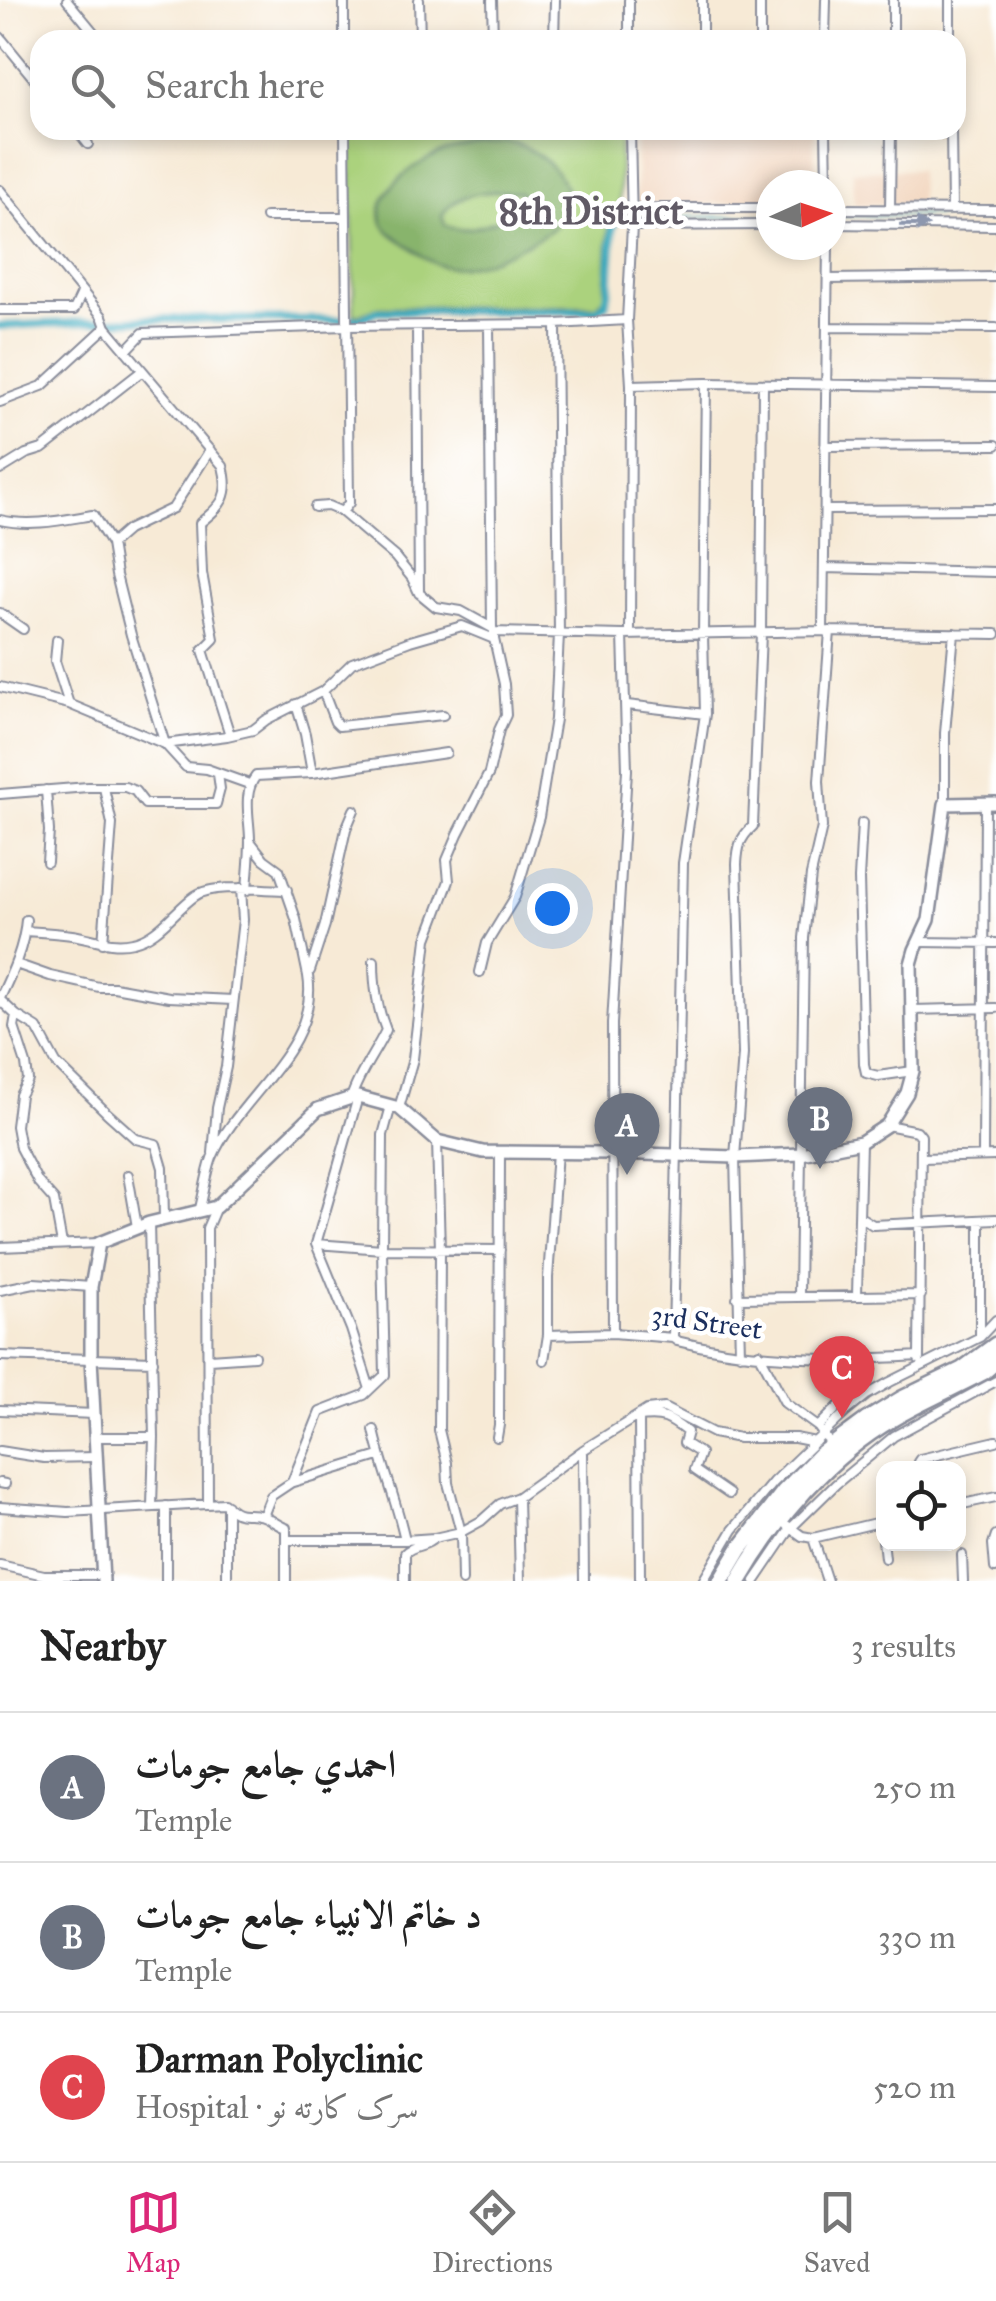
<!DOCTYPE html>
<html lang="en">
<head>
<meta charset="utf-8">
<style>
	:root { --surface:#fff; --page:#f6f6f6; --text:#222; --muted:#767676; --line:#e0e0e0; --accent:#db2777 }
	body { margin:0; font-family:"IM FELL Great Primer",Amiri,serif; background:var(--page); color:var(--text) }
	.controls { position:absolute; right:30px; bottom:30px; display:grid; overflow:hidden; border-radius:20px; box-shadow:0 5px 15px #0003 }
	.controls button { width:90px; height:90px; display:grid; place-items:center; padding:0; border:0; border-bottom:2px solid var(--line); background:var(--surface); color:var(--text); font:50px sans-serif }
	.compass { position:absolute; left:756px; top:170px; width:90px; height:90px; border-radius:50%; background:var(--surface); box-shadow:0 5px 15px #0003; rotate:87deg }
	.you { position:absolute; left:552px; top:908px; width:35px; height:35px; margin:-25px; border:8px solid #fff; border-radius:50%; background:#1a73e8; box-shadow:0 0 0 15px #1a73e833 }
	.badge { display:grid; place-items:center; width:65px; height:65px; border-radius:50%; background:var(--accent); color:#fff; font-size:32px; font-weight:700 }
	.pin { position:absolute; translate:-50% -82px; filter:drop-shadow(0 2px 5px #0008) }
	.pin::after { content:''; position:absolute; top:52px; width:35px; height:30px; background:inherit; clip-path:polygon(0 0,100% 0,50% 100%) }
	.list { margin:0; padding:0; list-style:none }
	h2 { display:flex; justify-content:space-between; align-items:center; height:130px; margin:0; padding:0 40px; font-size:42px }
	h2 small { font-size:32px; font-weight:400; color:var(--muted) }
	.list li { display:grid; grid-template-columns:65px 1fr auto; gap:30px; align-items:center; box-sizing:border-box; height:150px; padding:0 40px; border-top:2px solid var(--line) }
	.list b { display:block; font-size:38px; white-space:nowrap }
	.list p { margin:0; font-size:32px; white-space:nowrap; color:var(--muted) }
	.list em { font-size:32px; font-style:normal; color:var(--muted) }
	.icon { flex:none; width:55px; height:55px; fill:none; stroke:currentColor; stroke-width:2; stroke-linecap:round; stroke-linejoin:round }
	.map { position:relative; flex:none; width:996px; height:1581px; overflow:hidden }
	.search { position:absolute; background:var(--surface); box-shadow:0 5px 15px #0003; left:30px; right:30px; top:30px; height:110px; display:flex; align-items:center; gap:25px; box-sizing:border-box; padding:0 35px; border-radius:30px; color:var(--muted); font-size:38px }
	.sheet { height:580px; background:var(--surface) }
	nav { display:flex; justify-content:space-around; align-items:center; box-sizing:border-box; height:140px; border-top:2px solid var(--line); background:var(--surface); font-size:28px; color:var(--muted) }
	nav a { display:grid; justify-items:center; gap:5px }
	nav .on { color:var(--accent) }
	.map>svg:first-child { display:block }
	.built { fill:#f2d5bd }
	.green { fill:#abd27d; stroke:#63806e; stroke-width:2.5 }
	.forest { fill:#88b46c; stroke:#527265; stroke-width:2.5; fill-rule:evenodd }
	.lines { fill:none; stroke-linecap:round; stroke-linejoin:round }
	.stream { stroke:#3eaabe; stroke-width:2.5 }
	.canal { stroke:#3eaabe; stroke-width:8 }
	.street-casing { stroke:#898c9a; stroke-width:12 }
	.secondary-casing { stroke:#898c9a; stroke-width:16 }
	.highway-casing { stroke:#898c9a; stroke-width:20 }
	.street { stroke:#fff; stroke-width:8 }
	.secondary { stroke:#fff; stroke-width:11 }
	.highway { stroke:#fff; stroke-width:15 }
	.oneway { fill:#8d97ae }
	.labels { text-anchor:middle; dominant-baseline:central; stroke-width:9; stroke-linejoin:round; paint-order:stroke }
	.street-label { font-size:28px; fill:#1b2f5e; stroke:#fff }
	.district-label { font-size:38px; font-weight:bold; fill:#605a65; stroke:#fff }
</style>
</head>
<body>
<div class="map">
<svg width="996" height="1581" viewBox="0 0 996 1581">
	<rect width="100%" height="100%" fill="#fff"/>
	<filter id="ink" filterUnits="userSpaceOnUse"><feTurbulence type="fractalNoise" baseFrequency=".01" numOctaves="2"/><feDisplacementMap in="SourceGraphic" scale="20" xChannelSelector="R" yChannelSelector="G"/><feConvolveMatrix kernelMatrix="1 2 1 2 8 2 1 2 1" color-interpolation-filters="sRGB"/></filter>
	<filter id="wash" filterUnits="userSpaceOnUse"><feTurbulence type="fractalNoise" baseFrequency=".0048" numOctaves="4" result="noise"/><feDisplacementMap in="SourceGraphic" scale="40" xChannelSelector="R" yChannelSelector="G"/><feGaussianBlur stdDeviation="2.25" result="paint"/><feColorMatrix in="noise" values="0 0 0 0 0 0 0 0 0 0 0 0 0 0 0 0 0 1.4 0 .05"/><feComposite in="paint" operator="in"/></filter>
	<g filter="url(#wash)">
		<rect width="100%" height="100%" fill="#f7ead6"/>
		<path class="built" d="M 637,130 L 814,130 L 815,185 L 771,185 L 771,203 L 637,204 Z
			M 919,170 L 920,203 L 854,204 L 853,171 Z"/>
		<path class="green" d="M 350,130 L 620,130 L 620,216 L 612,218 L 609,224 L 605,297 L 597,306 L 379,307 L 354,316 Z"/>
		<path class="forest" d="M 507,142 C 535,147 554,164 567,189 C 566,224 554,230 524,245 C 500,257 470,271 443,266 C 429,263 420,254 409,246 C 402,241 390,235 385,227 C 369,200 403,173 424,161 C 447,146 480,146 507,142 ZM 497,191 L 519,192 L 524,196 L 524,202 C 510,218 465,237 445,225 L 442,216 C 452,196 477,193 497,191 Z"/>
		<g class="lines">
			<path class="stream" d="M 831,216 L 996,215
				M 643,217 L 771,217"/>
			<path class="canal" d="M 0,326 L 155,319 L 349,320 L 360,319 L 377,311 L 595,311 L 605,305 L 609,290 L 613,227 L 617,219 L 625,218"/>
		</g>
	</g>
	<g filter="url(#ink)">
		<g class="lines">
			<defs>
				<path id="street" d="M 67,0 L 100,40
					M 344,0 L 344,40
					M 419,0 L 420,40
					M 492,0 L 493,40
					M 760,0 L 760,40
					M 950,0 L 950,40
					M 0,37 L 40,86
					M 554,40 L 555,0
					M 629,40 L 629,0
					M 702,40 L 702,0
					M 825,40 L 826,0
					M 893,40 L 893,0
					M 77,130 L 88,144
					M 630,130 L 632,226 L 627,320 L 631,385 L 630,635
					M 826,130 L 827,185
					M 951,130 L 952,210
					M 0,190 L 102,316 L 106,327 L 223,466 C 231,496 222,505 200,523 L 202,573 L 214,639 L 203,650 L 230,735
					M 632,208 L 771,208
					M 831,209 L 996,210
					M 890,209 L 891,130
					M 266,217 L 346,217
					M 831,224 L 996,226
					M 632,226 L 771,225
					M 828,279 L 996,277
					M 0,310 L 74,310 L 82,293
					M 489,325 L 492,627
					M 417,326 L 419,593
					M 827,327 L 996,328
					M 126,351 L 143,333 L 346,326 L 556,324 L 627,320
					M 631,385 L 706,383 L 996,387
					M 0,402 L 42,386 L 106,327
					M 825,446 L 996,445
					M 0,470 L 26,454 L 42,449 L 142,371
					M 315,507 L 328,506 L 342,512 L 395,557 L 412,578 L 419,593 L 436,607 L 461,611 L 492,628
					M 825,510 L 996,509
					M 342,512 L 349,503 L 345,130
					M 0,520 C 31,527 62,520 93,515 L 111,544 L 116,575 L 131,635 L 165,744 L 227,736 L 253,730 L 266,720 L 323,691 L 352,663 L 410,641 L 462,626 L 494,639 L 494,632 L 623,635 L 823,631 L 996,634
					M 111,544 L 127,530 L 173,508 L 210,450
					M 824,568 L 996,572
					M 0,613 L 23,629
					M 823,631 L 828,245
					M 57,640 L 55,661 L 69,704
					M 0,687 L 69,704 L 165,744 L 186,767 L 207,769 L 249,784
					M 323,691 L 335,722 L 339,726 L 443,715
					M 296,704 L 305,734 L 312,773
					M 627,705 L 705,714
					M 46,790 L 49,831 L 47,862
					M 0,794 L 88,787 L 125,787 L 135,791 L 145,804 L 216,804 L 220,789 L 218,774
					M 945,804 L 945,733 L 954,633
					M 862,823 L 859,879 L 864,1064 L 866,1073 L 878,1076 L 913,1071
					M 247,890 C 248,874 250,857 250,840 C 250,819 242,793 256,776 L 312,773 L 446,753
					M 25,931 C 41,932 57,933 72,935 C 93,938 111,947 133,942 C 158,937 175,910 195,896 C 214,883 263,890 287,890
					M 919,942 L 996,943
					M 103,943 L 112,824 L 104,788
					M 16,964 L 50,976 L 99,987 L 114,987 L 169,997 L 233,1000
					M 310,971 L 325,925 L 346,829 L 354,810
					M 480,972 L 487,943 L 515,897 L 539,817 L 555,719 L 559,634 L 556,324
					M 0,998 C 12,973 24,947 26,920
					M 0,1000 L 16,1015 L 37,1028 L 56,1063 L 107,1113 L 136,1139 L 156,1144 L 163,1168 L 164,1219
					M 912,1010 L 996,1008
					M 16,1015 L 14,1027 L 26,1064 L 28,1080 L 20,1095 L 16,1126 L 20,1148 L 38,1182 L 54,1200 L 62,1244
					M 358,1097 L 316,1244 L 351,1329 L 370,1389
					M 351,1098 C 359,1073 375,1053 386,1030 C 377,1008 374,985 374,961
					M 399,1108 L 413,1059 L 427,939 L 449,881 L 447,860 L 458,834 L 489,773 L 499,730 L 506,715 L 504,684 L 494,639
					M 887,1125 L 917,1131 L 921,1136 L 919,1359
					M 437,1141 L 440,1250 L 439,1430 L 447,1463 L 448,1483 L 461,1532 L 462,1581
					M 213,1153 L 217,1108 L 226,1067 L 243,920 L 241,888
					M 983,1156 L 985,803
					M 922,1158 L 996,1156
					M 128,1175 L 137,1227
					M 199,1212 C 204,1194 206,1175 212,1158 C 238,1096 320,1049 308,976 L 296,919 L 279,870 L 264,859 L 250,841
					M 860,1217 L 873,1225 L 996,1219
					M 980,1220 L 980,1336
					M 149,1223 L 154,1437 L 152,1506
					M 316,1244 L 382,1249 L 500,1250
					M 0,1247 L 99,1243
					M 0,1290 L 34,1283 L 91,1287
					M 857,1295 L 861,1142
					M 799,1296 L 804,938 L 811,875 L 822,827 L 819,781 L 830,631
					M 737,1298 L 921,1295
					M 613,1333 L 612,1024 L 627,770 L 623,635
					M 548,1335 L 613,1333 L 673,1338 L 677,1341 C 754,1361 840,1361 919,1356
					M 673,1338 L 683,863 L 705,714 L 703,634 L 706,383
					M 759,1353 L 785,1403 L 818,1427 L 826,1438
					M 740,1354 L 735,1157 L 743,1054 L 737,864 C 738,846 740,838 753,826 L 761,633 L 763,384
					M 0,1356 L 153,1361
					M 209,1359 L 254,1356
					M 544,1360 L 548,1335 L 548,1278 L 557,1152
					M 0,1410 L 94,1414
					M 818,1427 L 841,1404 L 855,1385 L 861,1359
					M 374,1430 C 382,1467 397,1502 405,1540
					M 95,1437 L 154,1437
					M 497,1437 L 499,1425 L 500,1153
					M 583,1450 L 584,1581
					M 0,1451 L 44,1458 L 96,1457
					M 921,1468 L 918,1462 L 920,1459 L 996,1441
					M 293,1482 L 379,1456
					M 0,1483 L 5,1484
					M 518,1497 L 520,1581
					M 208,1504 L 207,1228 L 216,1207
					M 227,1505 L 227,1581
					M 958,1505 L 996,1497
					M 0,1507 L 68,1512 L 224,1503 C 243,1521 243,1510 263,1516 C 271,1519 277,1525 286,1528 L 286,1581
					M 263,1516 L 271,1496 L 292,1482 L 320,1412 L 364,1395 L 385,1375 L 382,1249 L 383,1135 L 391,1106
					M 881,1522 L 885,1558
					M 788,1526 L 802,1536 L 813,1538 L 884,1521
					M 813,1538 L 827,1581
					M 286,1540 L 405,1540 L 434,1538 L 461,1532 L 481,1521 L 500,1504 L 518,1497 L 583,1450 L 647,1410 L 664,1408 L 713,1433 L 739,1438 L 795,1438 L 815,1442
					M 962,1555 L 963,1581
					M 0,1565 L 44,1575 L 103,1575
					M 995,1568 L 993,1544 L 996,1535
					M 640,1579 L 639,1417 C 663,1414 669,1418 687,1432 L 684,1443 L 700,1453 L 694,1470 L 729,1494
					M 166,1581 L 166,1506
					M 405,1581 L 405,1553 C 414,1544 426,1547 434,1538
					M 703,1581 L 733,1530 L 773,1482 L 846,1412 L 867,1395 L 890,1382 L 980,1337 L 996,1320
					M 755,1581 L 791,1528 L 836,1484 L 894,1436 L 996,1381"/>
				<path id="secondary" d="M 103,1581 L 91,1358 L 91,1287 L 99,1243 L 149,1223 L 216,1207 L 318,1109 L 351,1098 L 358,1097 L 399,1108 L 437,1141 L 483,1152 L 612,1153 L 735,1157 L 801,1154 L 861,1142 L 887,1125 L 907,1093 L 913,1071 L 911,964 L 915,950 L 929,920 L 945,804 L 996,803"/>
				<path id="highway" d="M 721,1581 L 740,1549 L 784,1492 L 820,1455 L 866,1421 L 902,1399 L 962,1370 L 996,1345
					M 739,1581 C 776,1517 828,1456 893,1418 C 922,1401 953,1388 983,1372 L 996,1361"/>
			</defs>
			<use href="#street" class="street-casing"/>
			<use href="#secondary" class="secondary-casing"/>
			<use href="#highway" class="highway-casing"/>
			<use href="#street" class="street"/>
			<use href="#secondary" class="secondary"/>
			<use href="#highway" class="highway"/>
		</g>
		<defs><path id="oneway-solid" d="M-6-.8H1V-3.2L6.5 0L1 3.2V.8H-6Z" transform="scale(2.5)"/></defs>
		<use class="oneway" href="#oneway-solid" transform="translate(914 225) rotate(1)"/>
	</g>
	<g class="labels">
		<g class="street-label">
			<text transform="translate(707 1322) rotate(8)">3rd Street</text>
		</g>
		<g class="district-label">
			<text x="591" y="211">8th District</text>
		</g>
	</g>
</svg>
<div class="controls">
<button><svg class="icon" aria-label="locate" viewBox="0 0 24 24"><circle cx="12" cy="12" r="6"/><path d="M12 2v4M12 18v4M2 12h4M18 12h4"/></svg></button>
</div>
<svg class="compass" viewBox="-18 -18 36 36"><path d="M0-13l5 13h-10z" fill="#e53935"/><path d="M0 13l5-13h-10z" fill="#767676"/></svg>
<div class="you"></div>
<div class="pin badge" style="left:627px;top:1175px;background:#6b7280">A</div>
<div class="pin badge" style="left:820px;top:1169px;background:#6b7280">B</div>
<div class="pin badge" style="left:842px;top:1418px;background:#e0444e">C</div>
<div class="search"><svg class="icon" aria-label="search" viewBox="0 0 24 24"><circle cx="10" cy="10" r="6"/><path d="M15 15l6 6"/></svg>Search here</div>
</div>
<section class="sheet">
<h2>Nearby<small>3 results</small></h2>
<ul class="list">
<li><span class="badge" style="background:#6b7280">A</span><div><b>احمدي جامع جومات</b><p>Temple</p></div><em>250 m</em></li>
<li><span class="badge" style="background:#6b7280">B</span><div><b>د خاتم الانبیاء جامع جومات</b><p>Temple</p></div><em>330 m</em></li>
<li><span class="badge" style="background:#e0444e">C</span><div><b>Darman Polyclinic</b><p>Hospital · سرک کارته نو</p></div><em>520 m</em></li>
</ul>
</section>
<nav>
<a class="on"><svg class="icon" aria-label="map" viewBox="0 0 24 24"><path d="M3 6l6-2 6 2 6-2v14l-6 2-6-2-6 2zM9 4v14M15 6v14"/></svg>Map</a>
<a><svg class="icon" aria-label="directions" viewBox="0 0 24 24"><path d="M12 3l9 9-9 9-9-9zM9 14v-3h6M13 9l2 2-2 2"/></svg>Directions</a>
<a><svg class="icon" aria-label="saved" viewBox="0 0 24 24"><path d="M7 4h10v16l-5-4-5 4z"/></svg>Saved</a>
</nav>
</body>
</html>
